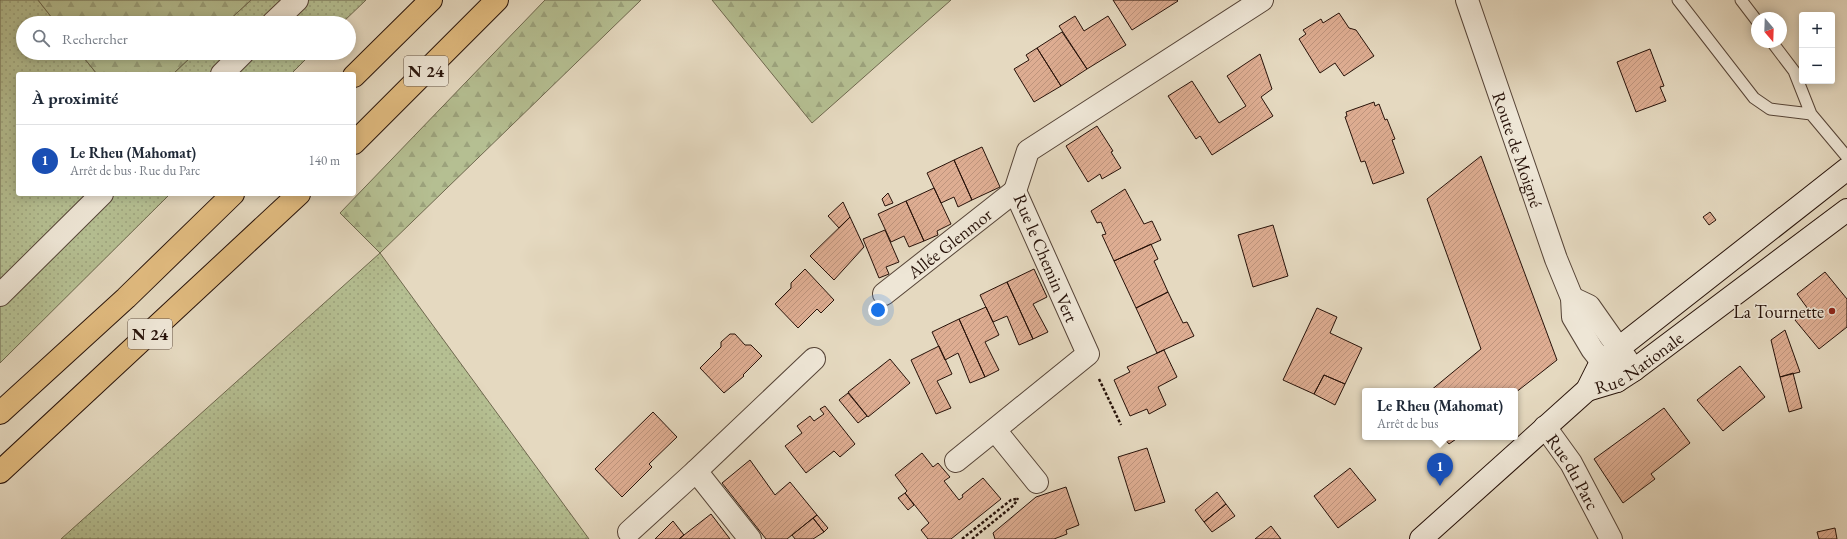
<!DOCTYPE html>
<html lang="fr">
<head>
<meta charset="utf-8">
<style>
	:root { --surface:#fff; --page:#f2f2f3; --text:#1f2937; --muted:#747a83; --line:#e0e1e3; --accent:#d93025 }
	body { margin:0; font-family:"EB Garamond",serif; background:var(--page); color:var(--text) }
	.controls { position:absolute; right:12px; top:12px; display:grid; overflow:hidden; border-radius:4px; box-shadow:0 2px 10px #0003 }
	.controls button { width:36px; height:36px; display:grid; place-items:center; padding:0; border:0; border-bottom:1px solid var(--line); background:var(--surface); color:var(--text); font:20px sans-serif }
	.compass { position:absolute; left:1751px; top:12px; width:36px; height:36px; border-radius:50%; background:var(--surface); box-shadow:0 2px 10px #0003; rotate:161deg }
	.you { position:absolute; left:878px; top:310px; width:14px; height:14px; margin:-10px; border:3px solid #fff; border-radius:50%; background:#1a73e8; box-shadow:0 0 0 6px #1a73e833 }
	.badge { display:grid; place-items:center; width:26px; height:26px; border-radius:50%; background:var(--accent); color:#fff; font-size:13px; font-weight:700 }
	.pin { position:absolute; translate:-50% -33px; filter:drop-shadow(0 1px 2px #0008) }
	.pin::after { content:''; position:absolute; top:21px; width:14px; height:12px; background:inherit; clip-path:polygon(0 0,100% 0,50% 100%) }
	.popup { position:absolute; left:1362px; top:388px; width:156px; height:52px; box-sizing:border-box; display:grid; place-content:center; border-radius:4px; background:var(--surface); filter:drop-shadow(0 1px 3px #0005); font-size:13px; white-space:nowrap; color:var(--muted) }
	.popup b { font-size:15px; color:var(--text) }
	.popup::after { content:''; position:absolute; left:50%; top:100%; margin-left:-8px; border:8px solid transparent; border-top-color:var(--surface) }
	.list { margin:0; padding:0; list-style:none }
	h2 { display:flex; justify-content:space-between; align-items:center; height:52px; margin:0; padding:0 16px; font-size:17px }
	h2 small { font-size:13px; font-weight:400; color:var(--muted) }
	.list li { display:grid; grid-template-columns:26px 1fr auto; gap:12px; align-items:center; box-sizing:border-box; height:72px; padding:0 16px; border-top:1px solid var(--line) }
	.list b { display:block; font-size:15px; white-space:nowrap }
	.list p { margin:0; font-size:13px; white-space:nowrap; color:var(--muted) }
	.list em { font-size:13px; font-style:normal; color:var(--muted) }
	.icon { flex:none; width:22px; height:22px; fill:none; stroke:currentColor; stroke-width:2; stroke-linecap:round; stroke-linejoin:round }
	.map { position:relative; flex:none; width:1847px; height:539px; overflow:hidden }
	.search { position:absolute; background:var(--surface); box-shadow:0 2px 10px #0003; left:16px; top:16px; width:340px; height:44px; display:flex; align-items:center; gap:10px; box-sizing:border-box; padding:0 14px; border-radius:22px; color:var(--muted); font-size:15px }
	.panel { position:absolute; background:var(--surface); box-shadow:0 2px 10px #0003; left:16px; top:72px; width:340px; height:124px; border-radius:4px }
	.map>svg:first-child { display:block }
	.grass { fill:url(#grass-dots); stroke:#6e684e }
	.forest { fill:url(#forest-firs); stroke:#6e684e }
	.building { fill:url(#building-hatch); stroke:#271209 }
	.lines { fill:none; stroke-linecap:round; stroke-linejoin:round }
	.service-casing { stroke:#564437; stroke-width:13 }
	.minor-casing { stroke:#564437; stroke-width:24 }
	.tertiary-casing { stroke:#564437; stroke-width:24 }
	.secondary-casing { stroke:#271209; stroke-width:24 }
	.trunk-casing { stroke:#271209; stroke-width:24 }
	.path { stroke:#271209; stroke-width:2.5; stroke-dasharray:3 2; stroke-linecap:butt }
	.service { stroke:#eee6d6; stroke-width:11 }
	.minor { stroke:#eee6d6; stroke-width:22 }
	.tertiary { stroke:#eee6d6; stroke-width:22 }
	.secondary { stroke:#eee6d6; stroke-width:22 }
	.trunk { stroke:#e2bc80; stroke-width:22 }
	.poi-dot { fill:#8f2418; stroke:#eee6d6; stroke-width:1.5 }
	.labels { text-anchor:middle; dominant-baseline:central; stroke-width:3; stroke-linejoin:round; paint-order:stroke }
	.shield { fill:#eee6d6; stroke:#635246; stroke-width:1 }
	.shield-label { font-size:17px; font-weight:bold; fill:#271209 }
	.street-label { font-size:18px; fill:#271209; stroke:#eee6d6 }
	.poi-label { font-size:18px; fill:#271209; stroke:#eee6d6; text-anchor:end }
</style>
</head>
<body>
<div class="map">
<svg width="1847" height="539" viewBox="0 0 1847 539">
	<defs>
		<pattern id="grass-dots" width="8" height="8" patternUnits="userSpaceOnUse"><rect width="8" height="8" fill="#b5bf92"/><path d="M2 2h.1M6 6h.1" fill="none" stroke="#9ca37d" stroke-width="1.8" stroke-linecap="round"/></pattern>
		<pattern id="forest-firs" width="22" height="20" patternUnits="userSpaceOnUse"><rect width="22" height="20" fill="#b5bf92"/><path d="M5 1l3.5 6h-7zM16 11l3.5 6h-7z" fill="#9ca37d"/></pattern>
		<pattern id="building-hatch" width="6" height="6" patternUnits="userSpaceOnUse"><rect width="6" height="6" fill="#dead92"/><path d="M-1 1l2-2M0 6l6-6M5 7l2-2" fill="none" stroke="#be947d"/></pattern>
	</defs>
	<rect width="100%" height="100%" fill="#e5d9c0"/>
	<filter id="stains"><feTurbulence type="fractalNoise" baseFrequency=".005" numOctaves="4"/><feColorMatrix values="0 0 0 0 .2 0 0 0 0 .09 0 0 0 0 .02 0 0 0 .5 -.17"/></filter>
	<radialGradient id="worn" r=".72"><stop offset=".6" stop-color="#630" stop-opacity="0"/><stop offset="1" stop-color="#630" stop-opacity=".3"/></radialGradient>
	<path class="grass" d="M 0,0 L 38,0 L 56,23 L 23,23 L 23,53 L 80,53 L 97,74 L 18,74 L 18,194 L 170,194 L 0,363 Z
		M 251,0 L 366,0 L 342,23 L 226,23 Z
		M 195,53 L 312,53 L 291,74 L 173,74 Z
		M 380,253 L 589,539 L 61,539 Z"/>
	<path class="forest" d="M 38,0 L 251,0 L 226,23 L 56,23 Z
		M 545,0 L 641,0 L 380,253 L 340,213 Z
		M 712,0 L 951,0 L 812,123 Z
		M 80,53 L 195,53 L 173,74 L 97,74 Z"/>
	<path class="building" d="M 1113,0 L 1177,0 L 1178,1 L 1132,30 Z
		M 1339,13 L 1349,28 L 1356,30 L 1374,56 L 1344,76 L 1335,63 L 1320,73 L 1299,39 L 1306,34 L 1303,30 L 1321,19 L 1323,23 Z
		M 1075,16 L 1084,31 L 1108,16 L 1126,45 L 1087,69 L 1059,26 Z
		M 1062,32 L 1087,69 L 1061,86 L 1037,48 Z
		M 1037,48 L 1061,86 L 1034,102 L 1014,69 L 1029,60 L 1026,55 Z
		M 1650,49 L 1664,86 L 1660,87 L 1666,101 L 1636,112 L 1617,62 Z
		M 1260,54 L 1272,89 L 1261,97 L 1273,116 L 1212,155 L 1200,136 L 1196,139 L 1168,96 L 1192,81 L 1219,123 L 1246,106 L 1227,76 Z
		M 1374,102 L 1375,106 L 1379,104 L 1385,120 L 1387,119 L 1395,139 L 1392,140 L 1404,173 L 1373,184 L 1365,161 L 1361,162 L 1345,117 L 1347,116 L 1346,112 Z
		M 1097,126 L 1113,151 L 1111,152 L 1121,168 L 1102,179 L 1100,174 L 1088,182 L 1066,146 Z
		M 982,147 L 1000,187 L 972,200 L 954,160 Z
		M 1481,156 L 1557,360 L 1515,393 L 1515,391 L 1430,391 L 1481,349 L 1427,199 Z
		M 954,160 L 972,200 L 958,207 L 954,197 L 941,203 L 927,173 Z
		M 934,188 L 951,224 L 937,231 L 938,235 L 924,241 L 906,201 Z
		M 1125,189 L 1144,224 L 1152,221 L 1161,240 L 1114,261 L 1102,235 L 1106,234 L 1101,222 L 1097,223 L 1091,211 Z
		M 888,193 L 893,203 L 885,206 L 882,199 Z
		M 906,201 L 924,241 L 909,247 L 904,236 L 891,242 L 878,214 Z
		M 843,202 L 850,217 L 839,228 L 828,216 Z
		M 1710,212 L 1716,220 L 1709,225 L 1703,217 Z
		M 850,217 L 864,247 L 834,280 L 810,256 Z
		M 1273,225 L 1288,276 L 1253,287 L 1238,235 Z
		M 885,230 L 899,262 L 886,267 L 889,274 L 879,278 L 863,239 Z
		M 1151,244 L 1158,259 L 1154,261 L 1168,292 L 1136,308 L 1114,261 Z
		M 805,269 L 834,300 L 821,313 L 817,309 L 798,328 L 775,304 L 791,288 L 791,283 Z
		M 1034,269 L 1047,297 L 1033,304 L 1048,332 L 1033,339 L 1007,282 Z
		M 1825,272 L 1847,299 L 1847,327 L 1819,349 L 1795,320 L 1808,309 L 1797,294 Z
		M 1007,282 L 1033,339 L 1019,345 L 1007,316 L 993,322 L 980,295 Z
		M 1168,292 L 1183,323 L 1187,322 L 1194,336 L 1157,353 L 1136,308 Z
		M 986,307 L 999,335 L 985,342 L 999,370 L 985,377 L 959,319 Z
		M 1317,308 L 1337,317 L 1330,333 L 1362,348 L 1345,384 L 1324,375 L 1314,394 L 1283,380 Z
		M 959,319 L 985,377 L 970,383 L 958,353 L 945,360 L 932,332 Z
		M 1785,330 L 1800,372 L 1780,377 L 1771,340 Z
		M 730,334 L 735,334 L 745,345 L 751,345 L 762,356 L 743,375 L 744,376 L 724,393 L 700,368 L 721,347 L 721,342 Z
		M 939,346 L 952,374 L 937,381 L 951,408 L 936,414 L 911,360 Z
		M 1164,350 L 1177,377 L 1158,387 L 1166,405 L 1149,414 L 1147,409 L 1130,416 L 1114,380 L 1130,372 L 1127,367 Z
		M 890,359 L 910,383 L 868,417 L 848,392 Z
		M 1740,366 L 1765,397 L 1723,431 L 1697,400 Z
		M 1793,373 L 1802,408 L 1789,412 L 1780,377 Z
		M 1324,375 L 1345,384 L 1335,405 L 1314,394 Z
		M 848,393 L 867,416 L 858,423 L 839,400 Z
		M 825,406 L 855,444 L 840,457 L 834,451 L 806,473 L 785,446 L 802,433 L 797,426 L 810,416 L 814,421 L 824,414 L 820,409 Z
		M 1664,408 L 1690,443 L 1651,474 L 1655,479 L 1623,503 L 1594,459 Z
		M 653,412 L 677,437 L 649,464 L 652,467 L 622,497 L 595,469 Z
		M 1443,437 L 1459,437 L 1449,444 Z
		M 1147,448 L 1165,502 L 1135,511 L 1118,457 Z
		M 922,453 L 933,467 L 938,463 L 950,477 L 944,481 L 959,500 L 963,497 L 962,495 L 983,478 L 1001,499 L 951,539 L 928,539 L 921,530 L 929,523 L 905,493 L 907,491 L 895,475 Z
		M 750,460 L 775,495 L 790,482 L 817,515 L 787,539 L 766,539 L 722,483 Z
		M 1350,468 L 1376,500 L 1338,528 L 1314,496 Z
		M 1066,487 L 1079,525 L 1066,530 L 1067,534 L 1054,539 L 995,539 L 993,533 L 1036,497 Z
		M 1217,492 L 1226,504 L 1204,522 L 1195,510 Z
		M 905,493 L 914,505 L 908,510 L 898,498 Z
		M 1226,504 L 1235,516 L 1212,532 L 1204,522 Z
		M 711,514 L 730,539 L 679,539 L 684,535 Z
		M 817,515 L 828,528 L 824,532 L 813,518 Z
		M 813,518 L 824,532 L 813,539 L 795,539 L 792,535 Z
		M 673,521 L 684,535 L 679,539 L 655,539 Z
		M 1271,526 L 1281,539 L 1255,539 Z
		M 1835,528 L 1837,539 L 1819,539 L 1817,532 Z"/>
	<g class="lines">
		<defs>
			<path id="service" d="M 1678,0 L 1754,98 L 1770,109 L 1811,114
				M 1741,0 L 1757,21
				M 1772,42 L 1794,71 L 1811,114 L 1847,157"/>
			<g id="minor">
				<path d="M 273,23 L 297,0"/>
				<path d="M 222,74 L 243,53"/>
				<path id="s1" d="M 884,294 L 1015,191"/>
				<path d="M 0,295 L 102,194"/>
				<path id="s2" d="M 1545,427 L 1571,463 L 1611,539"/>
				<path d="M 995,430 L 1037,482"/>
				<path d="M 956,461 L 1088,354 L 1015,191 L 1028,151 L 1262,0"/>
				<path d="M 629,532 L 696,471"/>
				<path d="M 750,539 L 696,471 L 814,359"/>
			</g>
			<g id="tertiary">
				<path id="s3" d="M 1467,0 L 1556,259 L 1572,298 L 1573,317 L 1592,349 L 1617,381"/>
				<path d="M 1572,298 L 1589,306 L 1634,370"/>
			</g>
			<g id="secondary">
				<path id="s4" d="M 1587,390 L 1617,381 L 1634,370 L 1847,210"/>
				<path d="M 1421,539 L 1587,390 L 1601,362 L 1847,169"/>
			</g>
			<path id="trunk" d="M 354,76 L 431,0
				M 354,143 L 497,0
				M 0,413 L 126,298 L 233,194
				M 0,472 L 299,194"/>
		</defs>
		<use href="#service" class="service-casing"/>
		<use href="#minor" class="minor-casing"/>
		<use href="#tertiary" class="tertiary-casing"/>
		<use href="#secondary" class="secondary-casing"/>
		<use href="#trunk" class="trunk-casing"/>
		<path class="path" d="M 1099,379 L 1121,425
			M 962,539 L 1011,500 L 1016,499
			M 972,539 L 1014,505 L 1018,498"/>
		<use href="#service" class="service"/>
		<use href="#minor" class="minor"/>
		<use href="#tertiary" class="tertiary"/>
		<use href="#secondary" class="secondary"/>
		<use href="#trunk" class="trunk"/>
	</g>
	<circle class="poi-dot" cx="1832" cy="311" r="4"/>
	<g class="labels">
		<g class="shield">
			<rect x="404" y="56" width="44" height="30" rx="3"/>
			<rect x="128" y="319" width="44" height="30" rx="3"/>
		</g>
		<g class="shield-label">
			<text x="426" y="71">N 24</text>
			<text x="150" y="334">N 24</text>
		</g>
		<g class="street-label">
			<text stroke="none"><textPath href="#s3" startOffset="158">Route de Moigné</textPath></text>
			<text stroke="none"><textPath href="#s1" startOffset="83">Allée Glenmor</textPath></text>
			<text transform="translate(1046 258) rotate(67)">Rue le Chemin Vert</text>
			<text stroke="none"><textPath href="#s4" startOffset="59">Rue Nationale</textPath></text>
			<text stroke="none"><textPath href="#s2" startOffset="53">Rue du Parc</textPath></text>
		</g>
		<g class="poi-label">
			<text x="1824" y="311">La Tournette</text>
		</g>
	</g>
	<rect width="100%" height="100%" filter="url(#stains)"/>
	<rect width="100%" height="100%" fill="url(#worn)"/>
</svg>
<div class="controls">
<button>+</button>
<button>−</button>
</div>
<svg class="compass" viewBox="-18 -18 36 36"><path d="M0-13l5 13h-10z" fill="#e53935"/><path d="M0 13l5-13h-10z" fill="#747a83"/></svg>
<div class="you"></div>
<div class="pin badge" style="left:1440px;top:486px;background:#1a4fb4">1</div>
<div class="popup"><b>Le Rheu (Mahomat)</b>Arrêt de bus</div>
<div class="search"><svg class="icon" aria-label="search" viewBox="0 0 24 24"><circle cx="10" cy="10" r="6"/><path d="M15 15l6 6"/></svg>Rechercher</div>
<section class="panel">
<h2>À proximité<small></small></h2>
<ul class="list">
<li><span class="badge" style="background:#1a4fb4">1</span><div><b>Le Rheu (Mahomat)</b><p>Arrêt de bus · Rue du Parc</p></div><em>140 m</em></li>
</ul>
</section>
</div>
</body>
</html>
